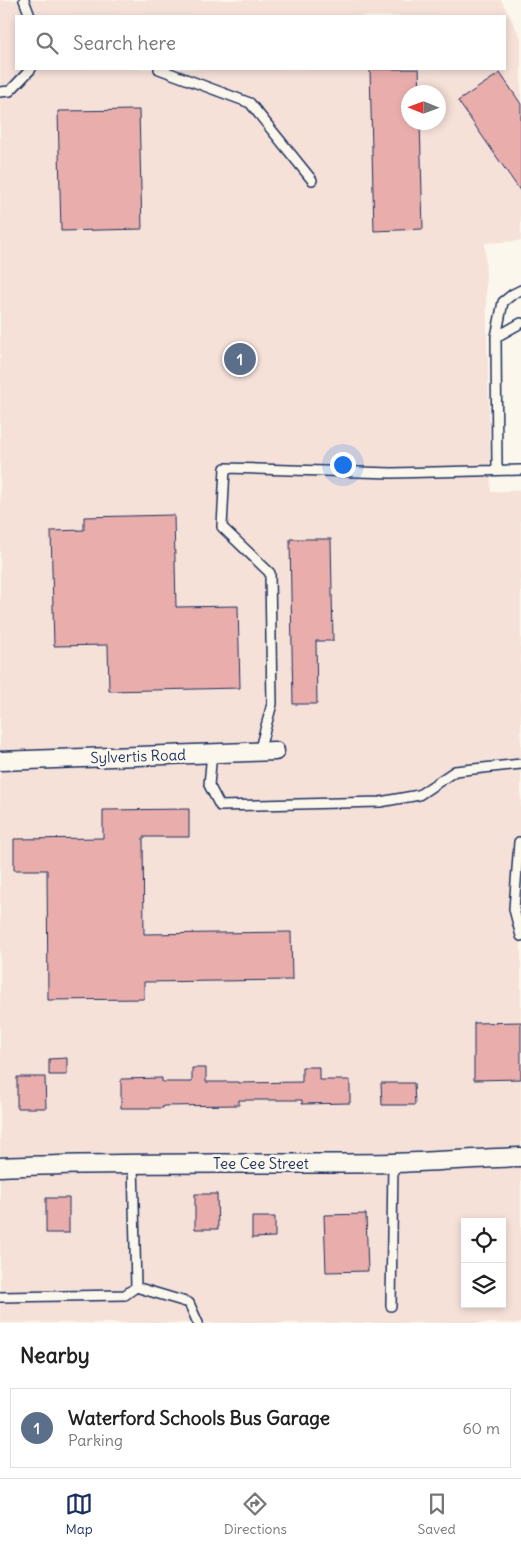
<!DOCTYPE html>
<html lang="en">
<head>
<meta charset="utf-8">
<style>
	:root { --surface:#fff; --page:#f2f2f2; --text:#222; --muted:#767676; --line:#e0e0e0; --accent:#1b2f5e }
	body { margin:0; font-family:Delius,sans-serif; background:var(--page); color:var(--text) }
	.controls { position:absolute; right:15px; bottom:15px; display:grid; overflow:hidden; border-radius:0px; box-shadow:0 2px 8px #0003 }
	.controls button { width:45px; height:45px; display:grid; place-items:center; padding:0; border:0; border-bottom:1px solid var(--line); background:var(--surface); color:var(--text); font:25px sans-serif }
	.compass { position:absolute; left:401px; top:85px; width:45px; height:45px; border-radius:50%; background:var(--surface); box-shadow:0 2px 8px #0003; rotate:271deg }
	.you { position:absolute; left:342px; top:464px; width:18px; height:18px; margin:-12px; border:4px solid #fff; border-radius:50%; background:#1a73e8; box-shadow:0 0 0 8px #1a73e833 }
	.badge { display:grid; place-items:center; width:32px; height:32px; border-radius:50%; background:var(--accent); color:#fff; font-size:16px; font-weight:700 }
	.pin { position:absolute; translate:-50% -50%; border:2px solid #fff; box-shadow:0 1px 5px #0006 }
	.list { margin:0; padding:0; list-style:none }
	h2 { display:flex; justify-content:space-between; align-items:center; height:65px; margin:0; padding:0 20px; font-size:21px }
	h2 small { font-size:16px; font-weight:400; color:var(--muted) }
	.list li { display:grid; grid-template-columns:32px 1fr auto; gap:15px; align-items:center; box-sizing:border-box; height:80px; margin:0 10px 10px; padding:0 10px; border:1px solid var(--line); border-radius:0px }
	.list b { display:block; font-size:19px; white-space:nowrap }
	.list p { margin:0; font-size:16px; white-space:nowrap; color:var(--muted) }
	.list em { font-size:16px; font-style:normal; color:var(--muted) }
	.icon { flex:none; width:28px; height:28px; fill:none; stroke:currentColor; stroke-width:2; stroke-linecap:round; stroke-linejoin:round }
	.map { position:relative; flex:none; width:521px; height:1323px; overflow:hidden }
	.search { position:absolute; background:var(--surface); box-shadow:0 2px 8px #0003; left:15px; right:15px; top:15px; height:55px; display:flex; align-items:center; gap:12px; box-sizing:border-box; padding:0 18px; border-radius:0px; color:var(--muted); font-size:19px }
	.sheet { height:155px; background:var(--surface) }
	nav { display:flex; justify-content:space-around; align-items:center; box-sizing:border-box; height:70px; border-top:1px solid var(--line); background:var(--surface); font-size:14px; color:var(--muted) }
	nav a { display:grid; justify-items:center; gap:2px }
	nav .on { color:var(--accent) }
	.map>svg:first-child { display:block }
	.built { fill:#f6e1d9; fill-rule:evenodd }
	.building { fill:#e9aeac; stroke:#1b2f5e }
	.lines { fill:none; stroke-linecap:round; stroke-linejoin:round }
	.lane-casing { stroke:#1b2f5e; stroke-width:12 }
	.street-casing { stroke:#1b2f5e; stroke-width:21 }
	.lane { stroke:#fbf7ec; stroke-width:9 }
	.street { stroke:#fbf7ec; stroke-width:18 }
	.labels { text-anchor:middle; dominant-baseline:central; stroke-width:5; stroke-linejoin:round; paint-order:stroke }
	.street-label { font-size:15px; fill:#1b2f5e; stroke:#fbf7ec }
</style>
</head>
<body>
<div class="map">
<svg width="521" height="1323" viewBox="0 0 521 1323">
	<rect width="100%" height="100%" fill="#fbf7ec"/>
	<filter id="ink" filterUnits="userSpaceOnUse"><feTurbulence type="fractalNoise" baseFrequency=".02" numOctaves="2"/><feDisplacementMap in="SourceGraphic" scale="10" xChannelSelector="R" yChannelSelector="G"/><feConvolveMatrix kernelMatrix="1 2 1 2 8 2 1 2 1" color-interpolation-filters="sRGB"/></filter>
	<g filter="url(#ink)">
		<path class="built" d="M 0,0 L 501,0 L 521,38 L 521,241 L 485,243 L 491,492 L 521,490 L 521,1323 L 0,1323 ZM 16,16 L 505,16 L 505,69 L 16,69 ZM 408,92 L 438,92 L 438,122 L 408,122 ZM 465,1222 L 502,1222 L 502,1304 L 465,1304 Z"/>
		<path class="building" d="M 370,69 L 419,69 L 420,92 L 408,92 L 408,122 L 420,122 L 423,229 L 374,231 Z
			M 500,73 L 521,104 L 521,192 L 458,101 Z
			M 139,110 L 142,229 L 61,231 L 58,111 Z
			M 174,515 L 176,607 L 238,606 L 240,688 L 109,691 L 108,645 L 54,646 L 51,531 L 84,530 L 84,517 Z
			M 290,539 L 331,539 L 333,641 L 316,641 L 317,704 L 293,704 Z
			M 189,809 L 189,837 L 143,837 L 144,934 L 291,932 L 292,980 L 144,982 L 144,999 L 48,1000 L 47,870 L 14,870 L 14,839 L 103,838 L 103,810 Z
			M 521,1022 L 521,1079 L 474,1080 L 474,1023 Z
			M 67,1058 L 67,1075 L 49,1075 L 49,1059 Z
			M 302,1067 L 319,1067 L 319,1080 L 350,1080 L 350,1103 L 302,1104 L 302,1100 L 239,1100 L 239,1105 L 163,1106 L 163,1108 L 121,1108 L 121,1079 L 162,1078 L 162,1082 L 192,1082 L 192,1068 L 206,1068 L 206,1082 L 239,1082 L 239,1083 L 302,1082 Z
			M 17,1077 L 45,1077 L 46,1108 L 17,1108 Z
			M 381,1083 L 414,1083 L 415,1105 L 382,1105 Z
			M 195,1194 L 217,1194 L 218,1229 L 195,1229 Z
			M 46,1198 L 69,1198 L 69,1233 L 46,1233 Z
			M 366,1214 L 368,1271 L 326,1272 L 324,1215 Z
			M 252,1217 L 275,1217 L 275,1237 L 252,1238 Z"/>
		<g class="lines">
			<defs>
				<path id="lane" d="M 24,0 L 30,16
					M 159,69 L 250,103 L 312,180
					M 0,92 L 10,91 L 31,69
					M 496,337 L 521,323
					M 497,470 L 496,337 L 503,302 L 513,294 L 521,290
					M 259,752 L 272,704 L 270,573 L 222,527 L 225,468 L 392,473 L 521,470
					M 212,753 L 209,785 L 220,806 L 380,802 L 419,795 L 455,771 L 521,764
					M 519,842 L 514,909 L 521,936
					M 133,1163 L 136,1287
					M 136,1287 L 189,1303 L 198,1323
					M 0,1297 L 125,1295 L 136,1287
					M 391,1306 L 393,1163"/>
				<path id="street" d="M 0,761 L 275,751
					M 0,1167 C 131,1161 261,1165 392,1163 C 435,1162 478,1158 521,1157"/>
			</defs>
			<use href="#lane" class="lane-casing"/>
			<use href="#street" class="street-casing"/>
			<use href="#lane" class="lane"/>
			<use href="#street" class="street"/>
		</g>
	</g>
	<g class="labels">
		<g class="street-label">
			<text transform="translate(138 756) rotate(-2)">Sylvertis Road</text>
			<text x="261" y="1163">Tee Cee Street</text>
		</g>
	</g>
</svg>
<div class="controls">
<button><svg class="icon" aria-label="locate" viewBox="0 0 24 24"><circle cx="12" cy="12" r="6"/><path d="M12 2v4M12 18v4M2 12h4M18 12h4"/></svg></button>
<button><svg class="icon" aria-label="layers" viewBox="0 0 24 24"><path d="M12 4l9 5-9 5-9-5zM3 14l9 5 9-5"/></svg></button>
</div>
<svg class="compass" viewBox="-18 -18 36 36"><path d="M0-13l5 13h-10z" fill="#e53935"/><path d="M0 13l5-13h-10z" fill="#767676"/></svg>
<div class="you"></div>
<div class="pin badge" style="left:240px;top:359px;background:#5c6f8a">1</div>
<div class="search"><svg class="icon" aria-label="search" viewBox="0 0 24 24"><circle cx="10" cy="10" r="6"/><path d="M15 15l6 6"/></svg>Search here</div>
</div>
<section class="sheet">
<h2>Nearby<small></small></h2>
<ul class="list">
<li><span class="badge" style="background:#5c6f8a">1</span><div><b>Waterford Schools Bus Garage</b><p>Parking</p></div><em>60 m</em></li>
</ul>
</section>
<nav>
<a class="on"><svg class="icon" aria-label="map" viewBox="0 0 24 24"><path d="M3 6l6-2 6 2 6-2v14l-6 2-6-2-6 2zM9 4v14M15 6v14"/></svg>Map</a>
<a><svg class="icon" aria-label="directions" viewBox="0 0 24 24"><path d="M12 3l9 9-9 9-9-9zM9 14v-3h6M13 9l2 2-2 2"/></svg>Directions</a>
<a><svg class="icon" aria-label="saved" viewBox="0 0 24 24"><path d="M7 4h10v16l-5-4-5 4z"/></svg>Saved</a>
</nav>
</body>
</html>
